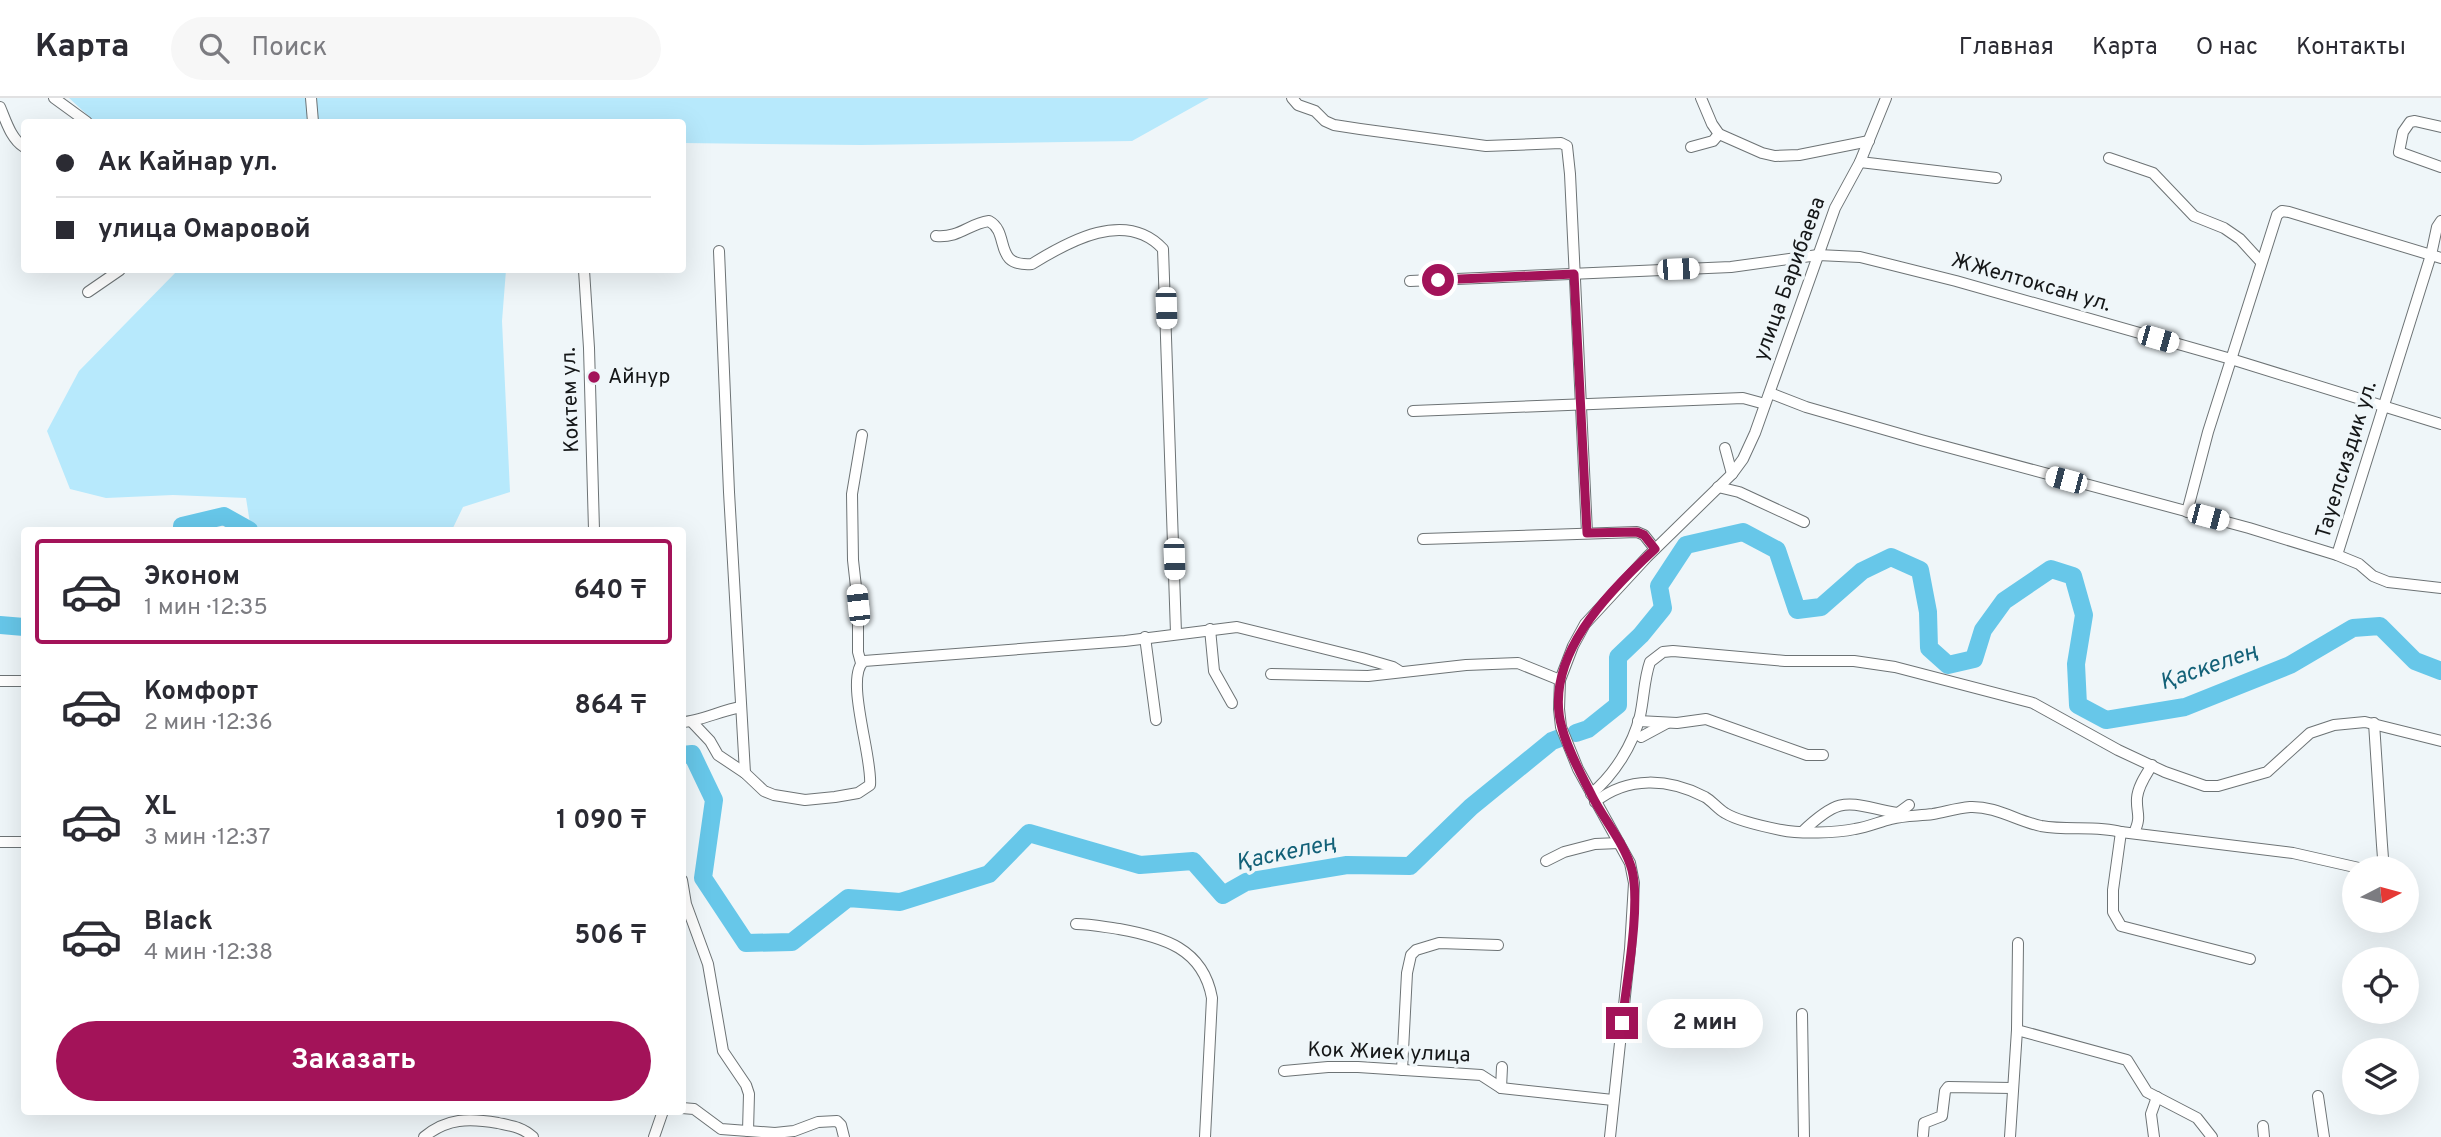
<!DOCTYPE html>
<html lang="ru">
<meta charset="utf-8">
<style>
body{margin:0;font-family:Overpass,sans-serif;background:#f7f7f7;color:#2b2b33;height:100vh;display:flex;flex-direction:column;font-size:26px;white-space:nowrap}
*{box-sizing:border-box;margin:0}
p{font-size:23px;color:#7c7c81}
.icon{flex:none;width:38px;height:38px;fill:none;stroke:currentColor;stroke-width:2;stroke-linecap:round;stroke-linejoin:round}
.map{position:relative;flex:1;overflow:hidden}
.side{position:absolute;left:21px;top:429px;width:665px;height:588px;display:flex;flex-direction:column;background:#fff;border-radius:7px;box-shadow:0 7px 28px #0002}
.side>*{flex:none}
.top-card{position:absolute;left:21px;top:21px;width:665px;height:154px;border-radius:7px;box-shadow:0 7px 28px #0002;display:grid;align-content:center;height:154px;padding:0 35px;background:#fff}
.needle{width:46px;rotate:84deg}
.controls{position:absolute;left:2342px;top:758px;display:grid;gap:14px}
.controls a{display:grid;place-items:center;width:77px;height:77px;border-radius:50%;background:#fff;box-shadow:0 7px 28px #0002;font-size:35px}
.end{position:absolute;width:32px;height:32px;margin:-16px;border:9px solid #a31359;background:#fff;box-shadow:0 0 0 4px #fff}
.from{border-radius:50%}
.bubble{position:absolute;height:49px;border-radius:24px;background:#fff;box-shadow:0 7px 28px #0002;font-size:23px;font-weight:700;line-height:49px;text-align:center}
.car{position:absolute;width:21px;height:42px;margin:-21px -10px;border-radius:9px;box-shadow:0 0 5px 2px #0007;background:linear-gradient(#fff 24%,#345 0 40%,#fff 0 76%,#345 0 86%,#fff 0)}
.top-card b{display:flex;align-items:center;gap:24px;height:66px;font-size:26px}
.top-card b+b{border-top:2px solid #e1e1e2}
.top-card i{width:18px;height:18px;background:#2b2b33}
ul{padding:12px 0 0;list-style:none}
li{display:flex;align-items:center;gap:21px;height:105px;margin:0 14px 10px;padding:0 21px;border:4px solid transparent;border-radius:7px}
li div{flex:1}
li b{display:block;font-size:26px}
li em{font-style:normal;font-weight:700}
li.on{border-color:#a31359}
li>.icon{width:63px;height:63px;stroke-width:1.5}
.button{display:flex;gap:14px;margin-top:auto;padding:14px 35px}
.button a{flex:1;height:80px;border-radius:42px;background:#a31359;color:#fff;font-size:28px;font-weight:700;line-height:80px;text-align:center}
header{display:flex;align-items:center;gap:42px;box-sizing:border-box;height:98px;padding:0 35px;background:#fff;border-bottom:2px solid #e1e1e2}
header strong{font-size:33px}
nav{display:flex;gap:38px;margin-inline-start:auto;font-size:24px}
.search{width:490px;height:63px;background:#f7f7f7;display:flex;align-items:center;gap:18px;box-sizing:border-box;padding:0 24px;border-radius:38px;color:#7c7c81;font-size:26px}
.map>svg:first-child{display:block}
</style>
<header>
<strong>Карта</strong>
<div class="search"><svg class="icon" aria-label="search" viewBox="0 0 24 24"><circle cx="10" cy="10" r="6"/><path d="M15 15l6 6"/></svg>Поиск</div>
<nav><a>Главная</a><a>Карта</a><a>О нас</a><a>Контакты</a></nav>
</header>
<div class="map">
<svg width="2441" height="1039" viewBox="0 0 2441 1039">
<rect width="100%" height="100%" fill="#eff6f9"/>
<g fill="#b7e9fc">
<polygon points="69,0 1209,0 1132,43 861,47 683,45 682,24 95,24"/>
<polygon points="178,172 506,172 502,223 510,394 463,409 452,432 251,432 246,400 173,397 106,400 70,391 47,333 79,273"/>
</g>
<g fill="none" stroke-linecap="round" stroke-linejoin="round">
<g stroke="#67c7e9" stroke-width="18">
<polyline points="183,432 182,428 224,418 249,432"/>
<polyline points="0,527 24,529"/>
<polyline points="1576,635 1588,631 1618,607 1618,559 1641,537 1663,510 1659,488 1686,447 1743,434 1777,452 1797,512 1821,509 1862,473 1891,459 1920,472 1928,514 1929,550 1948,567 1974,561 1983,532 2004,503 2051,471 2073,478 2084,517 2076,566 2078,607 2106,622 2185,609 2290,567 2353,530 2380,528 2415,563 2441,573"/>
<polyline points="682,657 692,656 714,702 703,780 746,845 792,844 848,800 900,804 989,776 1029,735 1140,767 1193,763 1223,797 1246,784 1347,767 1410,768 1471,709 1552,643 1560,640"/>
</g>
<defs>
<g id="minor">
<polyline points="54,0 87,24"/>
<polyline points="311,0 313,24"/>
<polyline points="1292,0 1298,7 1315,13 1325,23 1334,27 1360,31 1486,48 1561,45 1567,48 1570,76 1587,435"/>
<polyline points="1701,0 1712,26 1719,36 1762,55 1775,58 1799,57 1869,43"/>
<path d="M0 9C6 23 11 41 24 49"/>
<polyline points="2441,29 2415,23 2410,24 2403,34 2399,54 2441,69"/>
<polyline points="1691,49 1713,43 1719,36"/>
<polyline points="2109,60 2153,75 2194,118 2224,130 2240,141 2261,164"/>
<polyline points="1860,64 1996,80"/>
<path d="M936 138C960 140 968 126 989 123 1011 135 992 169 1032 166 1069 143 1126 111 1163 151L1176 535"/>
<polyline points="719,153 729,394 745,675"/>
<polyline points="584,172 589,250 594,432"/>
<polyline points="1410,183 1731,169 1818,157 1860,159 1956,183 2231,261 2441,326"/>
<polyline points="88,194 120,172"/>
<polyline points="1770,295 1806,309 1921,342 2249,430 2337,457 2359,466 2373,478 2388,484 2441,490"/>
<polyline points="1413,313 1743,300 1765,306"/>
<polyline points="1725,350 1732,376"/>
<polyline points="1718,389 1739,394 1804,424"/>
<polyline points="2187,414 2208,334 2277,117 2282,113 2289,114 2441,160"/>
<polyline points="1423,441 1637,434 1644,437 1655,451"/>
<polyline points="2337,457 2431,157 2437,129 2441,123"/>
<polyline points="1210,531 1214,573 1232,605"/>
<polyline points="1145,539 1156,622"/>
<polyline points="861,565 858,554 858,507 853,462 852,396 862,337"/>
<polyline points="1271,576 1368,578 1466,567 1518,565 1560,582"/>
<polyline points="0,583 24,583"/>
<polyline points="1638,623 1677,625 1706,621 1807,657 1823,657"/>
<path d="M682 624C698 624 722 612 741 609"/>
<path d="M692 624 710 643 718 657 745 675 764 693 774 697 805 702 835 699 858 695 870 687C873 660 844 579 864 563L1125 543 1237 529 1362 560 1393 569 1401 574"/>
<polyline points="2374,625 2382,747 2383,760 2377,770"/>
<polyline points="1641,639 1667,625"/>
<path d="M1591 696C1614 677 1633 647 1640 618 1644 600 1644 581 1650 564L1663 554 1673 553 1785 563H1854L1895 569 2033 605 2118 652 2165 674 2205 688H2218L2267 674 2310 635 2334 627 2365 624 2441 643"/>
<path d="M1595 704C1628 678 1668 680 1705 699 1712 703 1718 711 1725 715 1738 723 1766 729 1781 732 1800 736 1836 735 1855 731 1868 729 1879 724 1891 721 1905 717 1919 718 1933 716 1945 714 1957 710 1970 709 1996 708 2017 723 2041 728 2068 733 2095 727 2121 734L2293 755 2359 770"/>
<polyline points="1894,718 1909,707"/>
<path d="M1802 734C1843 695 1847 706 1897 715"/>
<polyline points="2121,734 2113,792 2113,814 2121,828 2250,861"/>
<path d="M2134 735C2142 717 2136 716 2137 700 2138 688 2146 677 2152 667"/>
<polyline points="0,744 24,744"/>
<polyline points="1546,763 1564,754 1595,746 1619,745"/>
<polyline points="682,782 686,806 708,866 723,953 746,987 749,996 748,1033"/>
<path d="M1076 826C1090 826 1104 829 1119 831 1163 839 1203 850 1212 900L1205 1039"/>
<polyline points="1802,916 1804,1039"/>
<polyline points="2017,932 2127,962 2147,994 2197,1020 2212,1039"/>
<polyline points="1402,972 1407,875 1411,857 1416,852 1439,845 1498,847"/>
<polyline points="1284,973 1328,969 1358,969 1481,977 1501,990 1613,1002"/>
<polyline points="1501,990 1502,969"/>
<polyline points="2318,998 2324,1039"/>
<polyline points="682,1010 694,1011 721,1031 775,1035 794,1033 818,1024 837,1023 841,1027 844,1039"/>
<polyline points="2263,1028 2264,1039"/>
<polyline points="1923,1037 1924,1025 1942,1018 1945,993 1948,989 2012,990"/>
<path d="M424 1039C447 1020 469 1020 498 1025 512 1028 522 1029 533 1039"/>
<polyline points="654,1039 663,1013"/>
<polyline points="1610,1039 1630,851 1634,785 1630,765 1578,671 1561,629 1559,611 1560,582 1573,548 1585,526 1647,459 1732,376 1743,361 1755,335 1835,110 1860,64 1886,0"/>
<polyline points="2010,1039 2017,932 2018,845"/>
<polyline points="2154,1039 2151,1016 2157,999"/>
</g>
</defs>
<use href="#minor" stroke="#6d7375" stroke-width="12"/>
<use href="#minor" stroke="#fff" stroke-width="10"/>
</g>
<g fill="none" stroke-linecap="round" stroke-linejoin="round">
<path stroke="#a31359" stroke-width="9" d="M1438 182 1574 176 1587 435 1637 434 1644 437 1655 451C1608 494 1542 560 1562 630 1568 653 1581 676 1592 698 1604 722 1625 746 1632 772 1641 808 1626 887 1622 925"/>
</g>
<circle fill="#a31359" stroke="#eff6f9" stroke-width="2.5" cx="594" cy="279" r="7"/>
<g text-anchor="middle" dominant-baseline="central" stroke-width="7" stroke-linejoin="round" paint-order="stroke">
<g font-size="21" fill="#151718" stroke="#eff6f9">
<text transform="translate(1790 181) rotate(-70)">улица Барибаева</text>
<text transform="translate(2031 185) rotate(16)">ЖЖелтоксан ул.</text>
<text transform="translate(571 302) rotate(-92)">Коктем ул.</text>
<text transform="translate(2347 362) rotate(-73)">Тауелсиздик ул.</text>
<text transform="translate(1389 955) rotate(2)">Кок Жиек улица</text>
</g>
<g font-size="21" fill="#151718" stroke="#eff6f9" text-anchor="start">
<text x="608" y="279">Айнур</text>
</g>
<g font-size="23" font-style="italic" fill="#136178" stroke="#eff6f9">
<text transform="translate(2209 570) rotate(-19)">Қаскелең</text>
<text transform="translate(1286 756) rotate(-12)">Қаскелең</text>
</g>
</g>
</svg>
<div class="controls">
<a><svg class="needle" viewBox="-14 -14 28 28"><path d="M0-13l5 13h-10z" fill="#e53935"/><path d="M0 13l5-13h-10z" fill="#7c7c81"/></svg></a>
<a><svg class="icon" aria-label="locate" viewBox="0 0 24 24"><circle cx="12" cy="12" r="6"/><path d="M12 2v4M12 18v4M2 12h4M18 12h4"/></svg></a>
<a><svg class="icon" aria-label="layers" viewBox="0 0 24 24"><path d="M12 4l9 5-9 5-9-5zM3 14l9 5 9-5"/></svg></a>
</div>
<i class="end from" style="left:1438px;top:182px"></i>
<i class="end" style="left:1622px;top:925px"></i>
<div class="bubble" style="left:1647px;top:901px;width:116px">2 мин</div>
<i class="car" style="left:1678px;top:171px;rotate:88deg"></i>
<i class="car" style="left:1166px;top:210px;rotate:178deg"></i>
<i class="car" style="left:2158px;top:241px;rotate:106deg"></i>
<i class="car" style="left:2066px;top:382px;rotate:285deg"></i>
<i class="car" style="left:2208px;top:419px;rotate:105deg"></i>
<i class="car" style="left:1174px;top:461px;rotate:178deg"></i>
<i class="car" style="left:858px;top:507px;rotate:354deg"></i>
<div class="top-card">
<b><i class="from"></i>Ак Кайнар ул.</b>
<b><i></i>улица Омаровой</b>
</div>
<section class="side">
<ul>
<li class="on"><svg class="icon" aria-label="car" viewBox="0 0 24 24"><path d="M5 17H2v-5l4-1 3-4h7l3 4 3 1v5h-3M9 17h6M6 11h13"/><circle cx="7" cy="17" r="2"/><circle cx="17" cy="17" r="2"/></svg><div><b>Эконом</b><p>1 мин · 12:35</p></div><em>640 ₸</em></li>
<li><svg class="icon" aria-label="car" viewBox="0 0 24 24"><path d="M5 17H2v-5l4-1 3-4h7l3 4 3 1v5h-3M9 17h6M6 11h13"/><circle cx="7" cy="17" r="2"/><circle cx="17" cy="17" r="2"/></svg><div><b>Комфорт</b><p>2 мин · 12:36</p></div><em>864 ₸</em></li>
<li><svg class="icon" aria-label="car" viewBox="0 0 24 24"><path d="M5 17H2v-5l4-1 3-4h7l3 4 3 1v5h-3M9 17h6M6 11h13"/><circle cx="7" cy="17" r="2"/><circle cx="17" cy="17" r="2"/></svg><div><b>XL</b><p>3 мин · 12:37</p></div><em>1 090 ₸</em></li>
<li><svg class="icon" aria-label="car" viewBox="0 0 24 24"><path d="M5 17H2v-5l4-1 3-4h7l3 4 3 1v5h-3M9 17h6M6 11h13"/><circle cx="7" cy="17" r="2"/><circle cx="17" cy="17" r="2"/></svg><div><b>Black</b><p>4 мин · 12:38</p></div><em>506 ₸</em></li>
</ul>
<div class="button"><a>Заказать</a></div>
</section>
</div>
